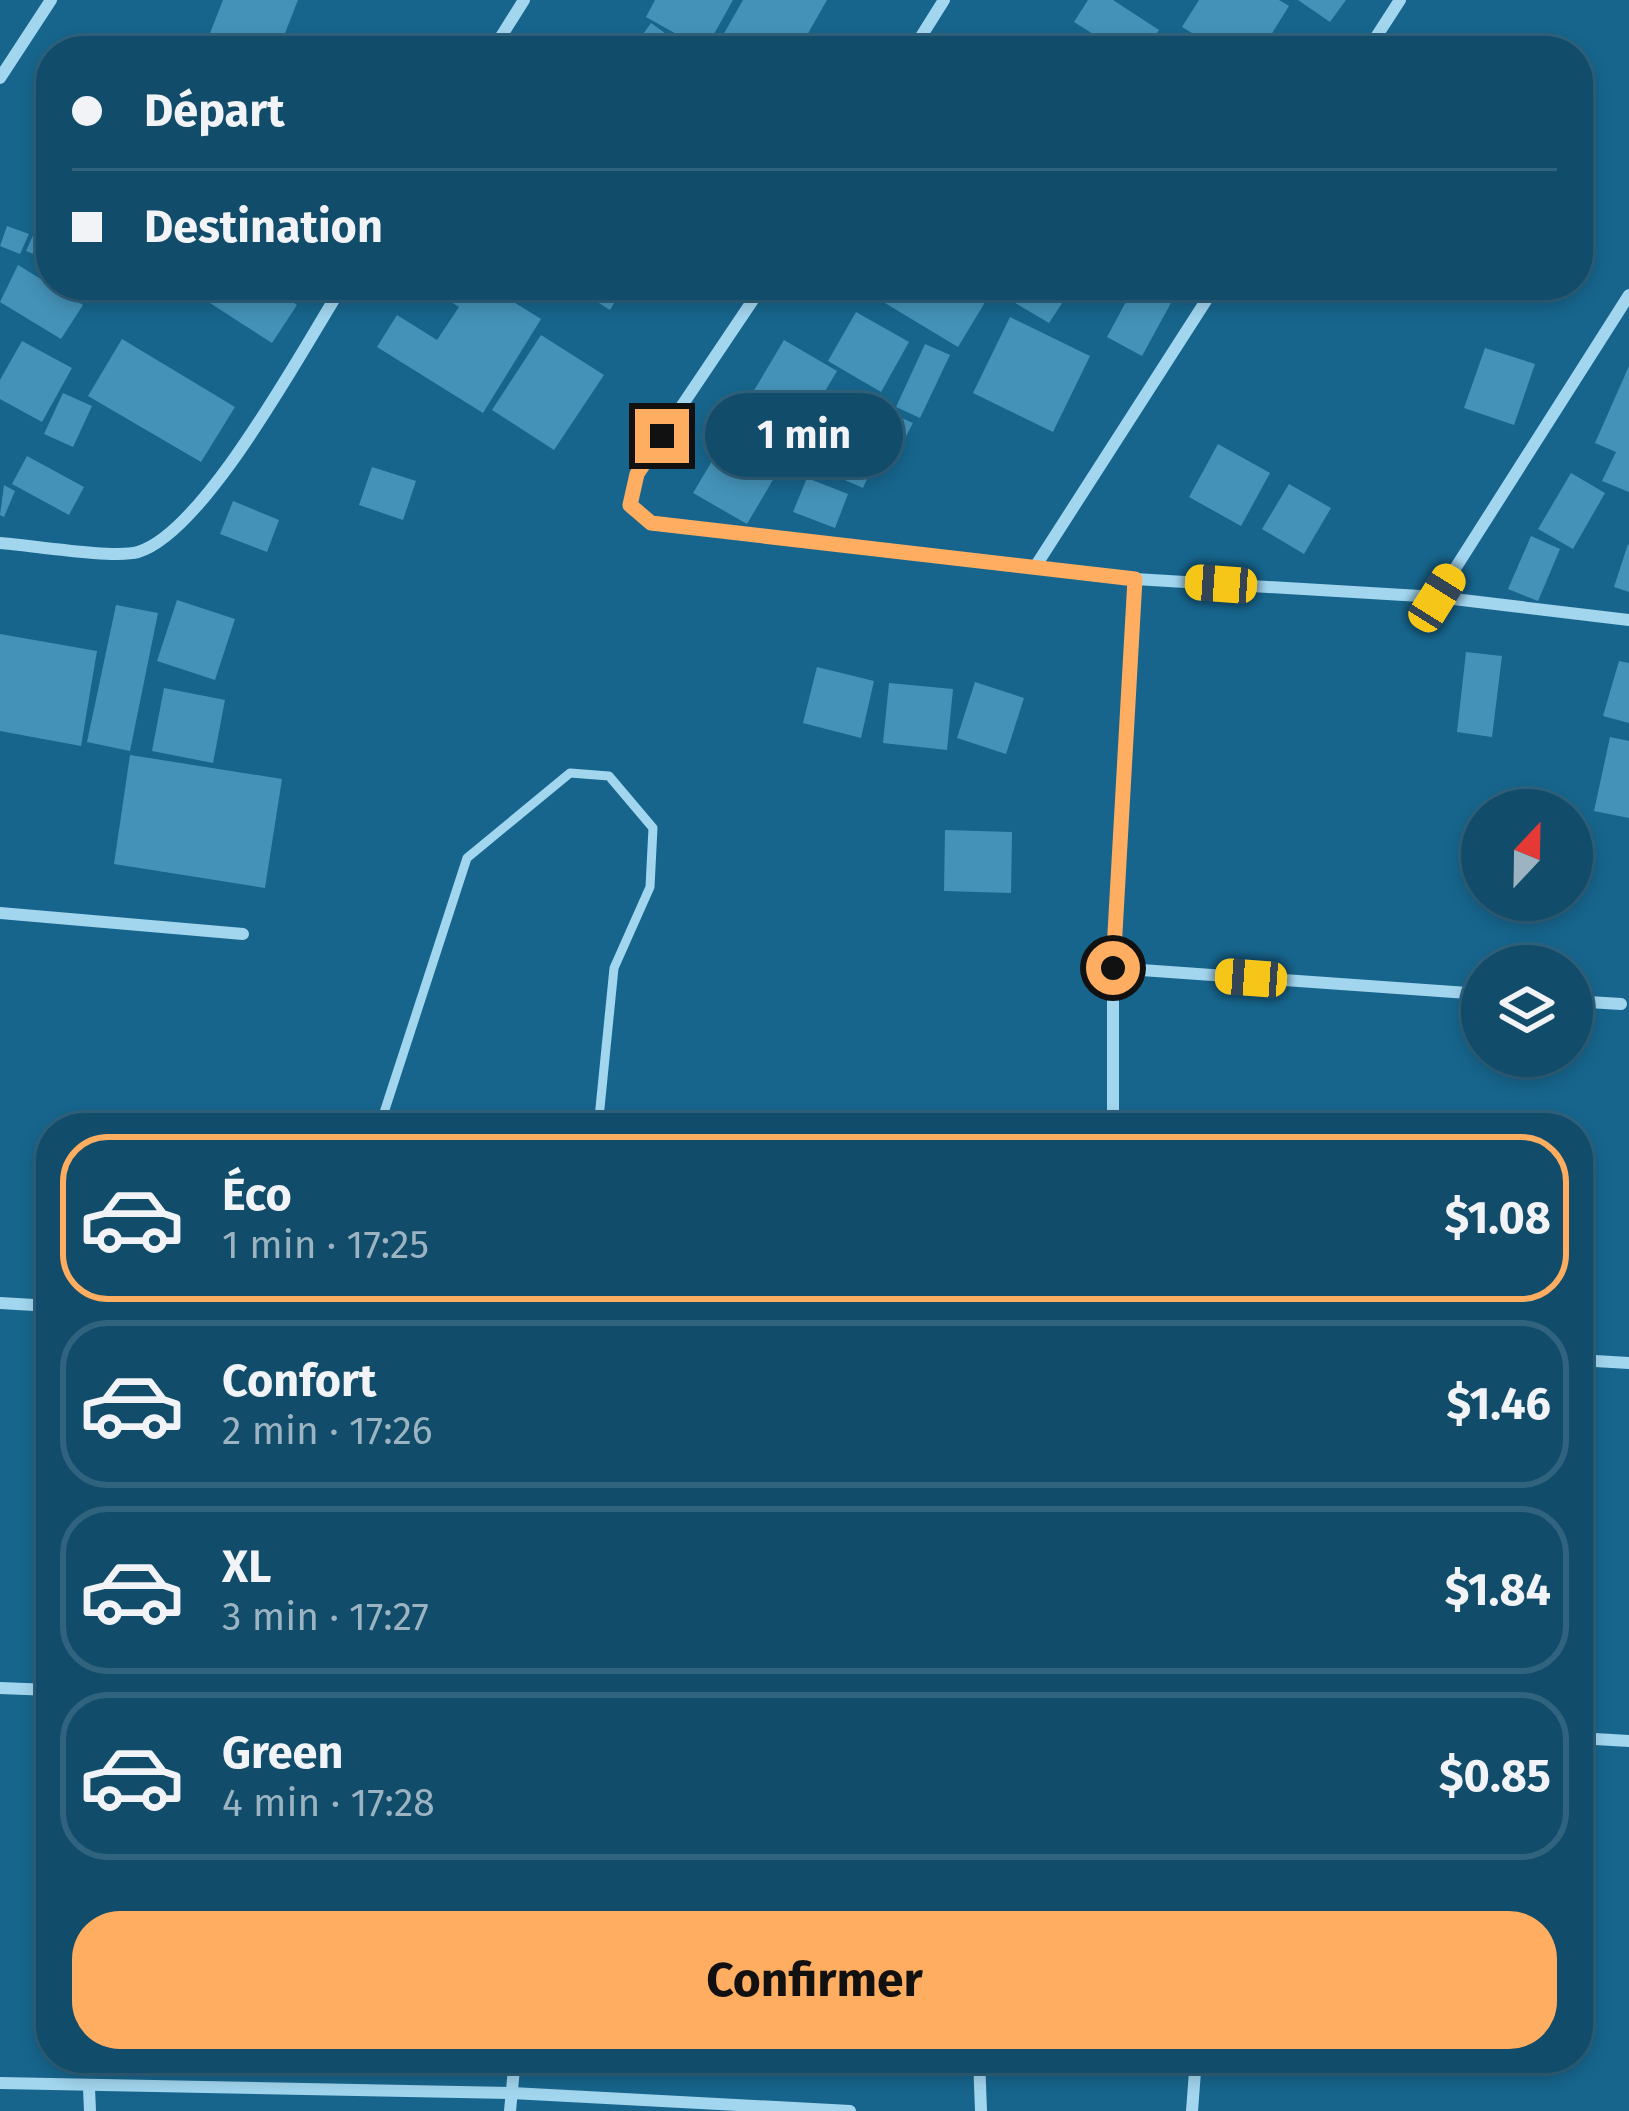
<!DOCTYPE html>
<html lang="fr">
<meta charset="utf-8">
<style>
body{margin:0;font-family:"Fira Sans",sans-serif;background:#1a5370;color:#f1f3f6;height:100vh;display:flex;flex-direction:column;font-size:45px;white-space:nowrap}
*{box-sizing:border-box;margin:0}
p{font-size:39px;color:#9cb4c1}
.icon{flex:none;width:66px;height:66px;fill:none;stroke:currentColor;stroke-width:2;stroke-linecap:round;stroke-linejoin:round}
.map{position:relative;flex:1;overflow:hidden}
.side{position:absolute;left:36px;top:1113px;width:1557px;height:960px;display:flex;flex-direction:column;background:#114c6a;border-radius:48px;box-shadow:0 6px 18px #0003,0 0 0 3px #30637e}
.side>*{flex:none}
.banner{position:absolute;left:36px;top:36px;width:1557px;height:264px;border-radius:48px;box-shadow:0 6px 18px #0003,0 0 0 3px #30637e;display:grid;align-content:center;height:264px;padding:0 36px;background:#114c6a}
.needle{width:78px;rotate:22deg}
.controls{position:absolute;left:1461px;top:789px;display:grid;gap:24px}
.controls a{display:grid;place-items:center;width:132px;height:132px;border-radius:50%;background:#114c6a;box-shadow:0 6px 18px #0003,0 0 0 3px #30637e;font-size:60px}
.end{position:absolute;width:54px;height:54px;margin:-27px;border:15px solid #ffad60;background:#111;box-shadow:0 0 0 6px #111}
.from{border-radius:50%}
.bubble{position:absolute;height:84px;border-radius:42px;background:#114c6a;box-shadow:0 6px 18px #0003,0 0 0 3px #30637e;font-size:39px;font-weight:700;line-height:84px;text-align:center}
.car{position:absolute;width:36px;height:72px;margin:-36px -18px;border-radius:15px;box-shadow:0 0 9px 3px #0007;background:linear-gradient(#f5c518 24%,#345 0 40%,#f5c518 0 76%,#345 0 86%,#f5c518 0)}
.banner b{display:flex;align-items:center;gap:42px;height:114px;font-size:45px}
.banner b+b{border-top:3px solid #30637e}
.banner i{width:30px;height:30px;background:#f1f3f6}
ul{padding:21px 0 0;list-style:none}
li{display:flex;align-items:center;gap:36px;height:168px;margin:0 24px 18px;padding:0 12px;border:6px solid #30637e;border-radius:48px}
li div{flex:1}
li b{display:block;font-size:45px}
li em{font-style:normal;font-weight:700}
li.active{border-color:#ffad60}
li>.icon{width:108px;height:108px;stroke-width:1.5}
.primary-button{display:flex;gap:24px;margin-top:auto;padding:24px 36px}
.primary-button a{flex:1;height:138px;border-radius:48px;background:#ffad60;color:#111;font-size:48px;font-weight:700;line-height:138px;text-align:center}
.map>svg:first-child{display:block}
</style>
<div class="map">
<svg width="1629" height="2111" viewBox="0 0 1629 2111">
<rect width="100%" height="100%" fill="#17658d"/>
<g fill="#4492b8">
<polygon points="223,0 298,0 278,51 203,51"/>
<polygon points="655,0 733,0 705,50 646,17"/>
<polygon points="743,0 827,0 798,51 714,51"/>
<polygon points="1088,0 1113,0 1159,30 1145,51 1120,51 1074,22"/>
<polygon points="1199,0 1279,0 1289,6 1261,51 1222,51 1182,27"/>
<polygon points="1298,0 1346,0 1330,22"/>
<polygon points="651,23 690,51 631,51"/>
<polygon points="1066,38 1086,51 1058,51"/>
<polygon points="1164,39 1183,51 1157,51"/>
<polygon points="40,220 51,224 41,257 26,251"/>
<polygon points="7,226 29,234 20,254 0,246"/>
<polygon points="18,265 83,305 61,339 0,302"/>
<polygon points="182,285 267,285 297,305 272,343"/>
<polygon points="424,285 486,285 541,319 483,413 377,347 397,315 437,340 459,307"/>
<polygon points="570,285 645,285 639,296 624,287 610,310"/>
<polygon points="855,285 986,285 993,289 958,347"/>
<polygon points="1002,285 1074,285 1049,323 998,293"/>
<polygon points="1135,285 1178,290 1142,356 1107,337"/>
<polygon points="856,312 909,342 881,392 828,361"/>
<polygon points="1010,317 1090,356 1053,432 973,393"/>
<polygon points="541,335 604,375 554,450 492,410"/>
<polygon points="122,339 235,407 201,462 88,396"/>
<polygon points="784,340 837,371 747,524 693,493"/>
<polygon points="22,341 72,368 42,422 0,399 0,380"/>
<polygon points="925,344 950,355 920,418 896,407"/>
<polygon points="1485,348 1535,364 1514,425 1464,408"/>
<polygon points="1629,366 1629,492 1602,481 1616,452 1595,443"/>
<polygon points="63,393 92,406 73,447 44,434"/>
<polygon points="886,411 913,423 905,438 879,427"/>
<polygon points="850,427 884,441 863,488 831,474"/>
<polygon points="1218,444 1270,473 1241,526 1189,497"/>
<polygon points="27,456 84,487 69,515 12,484"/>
<polygon points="372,467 416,481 403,520 359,505"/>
<polygon points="1571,473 1605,493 1573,549 1538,529"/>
<polygon points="807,478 848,494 835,528 793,512"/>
<polygon points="1289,484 1331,508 1304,554 1262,529"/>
<polygon points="4,485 15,491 4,517 0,515"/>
<polygon points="233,501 279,520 267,552 220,534"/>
<polygon points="1531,536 1560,549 1538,601 1508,589"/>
<polygon points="1628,544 1629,545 1629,592 1614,587"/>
<polygon points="177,600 235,619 215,680 157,661"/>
<polygon points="116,605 158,613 130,751 87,742"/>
<polygon points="0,634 97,651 81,746 0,731"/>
<polygon points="1466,652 1502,656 1492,737 1457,732"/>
<polygon points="1619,661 1629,663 1629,723 1603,716"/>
<polygon points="817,667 874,681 861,738 803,723"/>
<polygon points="975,682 1024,698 1006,754 957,738"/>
<polygon points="889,683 953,689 947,750 883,743"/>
<polygon points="164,688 225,700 213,763 152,751"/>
<polygon points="1610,737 1629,741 1629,818 1594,811"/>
<polygon points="130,755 282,779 265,888 114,864"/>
<polygon points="945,830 1012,832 1011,893 944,891"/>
</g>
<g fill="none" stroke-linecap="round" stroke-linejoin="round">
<polyline stroke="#a2d6ef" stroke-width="9" points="379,1128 467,858 570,773 609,776 653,828 650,887 614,968 598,1128"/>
<g stroke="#a2d6ef" stroke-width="12">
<polyline points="492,51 524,0"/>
<polyline points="912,51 944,0"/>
<polyline points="1367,51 1400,0"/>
<polyline points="0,78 51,0"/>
<polyline points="763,285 636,474 630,504 651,523 1135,579 1437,597 1629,620"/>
<path d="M0 543C29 545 114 559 138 552 205 532 303 348 343 285"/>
<polyline points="1035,567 1216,285"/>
<polyline points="1437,597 1629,295"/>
<polyline points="0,913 243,934"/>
<polyline points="1113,968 1482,994"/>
<polyline points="1572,1001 1621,1004"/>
<polyline points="1113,1128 1113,968 1135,579"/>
<polyline points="0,1303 51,1306"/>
<polyline points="1578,1360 1629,1363"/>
<polyline points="0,1688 51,1690"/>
<polyline points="1578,1738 1629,1741"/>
<polyline points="979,2058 981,2111"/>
<polyline points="0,2083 512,2093 850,2111"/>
<polyline points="89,2088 90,2111"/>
<polyline points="510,2111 515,2058"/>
<polyline points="1192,2111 1196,2058"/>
</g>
</g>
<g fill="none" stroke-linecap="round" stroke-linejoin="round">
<polyline stroke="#ffad60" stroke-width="15" points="662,436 637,474 630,505 651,523 1135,579 1113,968"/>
</g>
</svg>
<div class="controls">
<a><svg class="needle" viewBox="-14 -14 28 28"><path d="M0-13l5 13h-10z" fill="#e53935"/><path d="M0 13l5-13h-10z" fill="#9cb4c1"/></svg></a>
<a><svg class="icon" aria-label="layers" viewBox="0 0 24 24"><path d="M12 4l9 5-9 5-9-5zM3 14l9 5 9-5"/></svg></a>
</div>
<i class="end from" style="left:1113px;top:968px"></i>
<i class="end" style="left:662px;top:436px"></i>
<div class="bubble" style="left:705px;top:393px;width:198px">1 min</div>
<i class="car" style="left:1221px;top:584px;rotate:274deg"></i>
<i class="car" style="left:1437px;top:598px;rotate:32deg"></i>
<i class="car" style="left:1251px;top:978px;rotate:274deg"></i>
<div class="banner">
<b><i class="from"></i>Départ</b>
<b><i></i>Destination</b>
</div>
<section class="side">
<ul>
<li class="active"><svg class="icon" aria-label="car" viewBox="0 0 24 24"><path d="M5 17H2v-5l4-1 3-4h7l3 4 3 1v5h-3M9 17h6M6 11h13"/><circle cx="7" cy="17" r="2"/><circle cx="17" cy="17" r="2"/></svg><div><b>Éco</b><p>1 min · 17:25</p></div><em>$1.08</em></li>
<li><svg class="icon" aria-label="car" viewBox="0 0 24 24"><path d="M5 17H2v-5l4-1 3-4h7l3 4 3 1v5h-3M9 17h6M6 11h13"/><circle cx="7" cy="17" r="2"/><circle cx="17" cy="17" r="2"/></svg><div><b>Confort</b><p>2 min · 17:26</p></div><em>$1.46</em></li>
<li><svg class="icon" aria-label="car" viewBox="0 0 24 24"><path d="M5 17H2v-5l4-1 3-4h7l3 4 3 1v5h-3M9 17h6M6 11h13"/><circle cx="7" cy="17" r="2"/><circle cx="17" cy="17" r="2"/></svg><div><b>XL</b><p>3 min · 17:27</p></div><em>$1.84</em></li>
<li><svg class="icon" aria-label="car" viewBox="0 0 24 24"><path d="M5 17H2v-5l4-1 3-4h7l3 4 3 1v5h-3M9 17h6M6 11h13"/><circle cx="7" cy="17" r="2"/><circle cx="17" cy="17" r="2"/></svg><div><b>Green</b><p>4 min · 17:28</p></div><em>$0.85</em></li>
</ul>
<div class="primary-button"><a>Confirmer</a></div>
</section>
</div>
